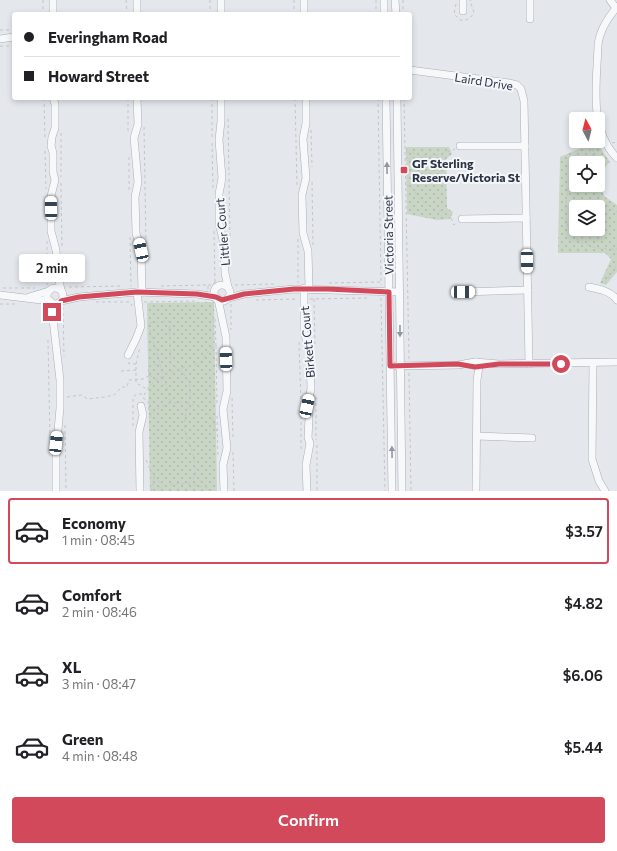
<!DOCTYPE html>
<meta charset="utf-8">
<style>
body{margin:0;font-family:Commissioner,sans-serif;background:#f6f6f6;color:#202124;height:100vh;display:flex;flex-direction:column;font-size:15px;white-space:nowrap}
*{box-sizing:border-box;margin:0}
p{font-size:13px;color:#757577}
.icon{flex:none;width:22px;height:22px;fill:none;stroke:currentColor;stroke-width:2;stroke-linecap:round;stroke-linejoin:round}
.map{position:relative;height:491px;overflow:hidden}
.panel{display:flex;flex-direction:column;background:#fff;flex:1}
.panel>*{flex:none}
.guide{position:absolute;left:12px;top:12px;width:400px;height:88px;border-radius:4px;box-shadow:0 2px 6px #0003;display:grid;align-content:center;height:88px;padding:0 12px;background:#fff}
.needle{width:26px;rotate:353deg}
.buttons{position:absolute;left:569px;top:112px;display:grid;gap:8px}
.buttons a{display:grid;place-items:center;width:36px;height:36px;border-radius:4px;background:#fff;box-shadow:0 2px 6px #0003;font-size:20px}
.end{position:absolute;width:18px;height:18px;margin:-9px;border:5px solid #d1495b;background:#fff;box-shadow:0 0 0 2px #fff}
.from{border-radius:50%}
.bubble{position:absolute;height:28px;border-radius:4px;background:#fff;box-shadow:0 2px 6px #0003;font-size:13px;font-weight:600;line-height:28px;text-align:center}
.car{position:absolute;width:12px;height:24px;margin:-12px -6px;border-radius:5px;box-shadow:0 0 3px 1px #0007;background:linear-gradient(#fff 24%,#345 0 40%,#fff 0 76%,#345 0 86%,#fff 0)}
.guide b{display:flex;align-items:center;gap:14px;height:38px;font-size:15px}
.guide b+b{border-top:1px solid #e0e0e0}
.guide i{width:10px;height:10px;background:#202124}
ul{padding:7px 0 0;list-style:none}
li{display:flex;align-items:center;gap:12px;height:66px;margin:0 8px 6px;padding:0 4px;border:2px solid transparent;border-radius:4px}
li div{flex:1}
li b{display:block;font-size:15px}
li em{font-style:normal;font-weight:600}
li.current{border-color:#d1495b}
li>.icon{width:36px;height:36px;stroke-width:1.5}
.action{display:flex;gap:8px;margin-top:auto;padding:8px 12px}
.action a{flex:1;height:46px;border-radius:4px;background:#d1495b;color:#fff;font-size:16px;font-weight:600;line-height:46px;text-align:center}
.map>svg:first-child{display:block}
</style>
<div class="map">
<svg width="617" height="491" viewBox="0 0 617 491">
<defs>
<pattern id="grass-dots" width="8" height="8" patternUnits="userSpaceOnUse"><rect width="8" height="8" fill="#c9d6c5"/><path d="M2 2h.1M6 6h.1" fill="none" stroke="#adb8ab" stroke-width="1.8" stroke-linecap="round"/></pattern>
</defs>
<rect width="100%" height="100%" fill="#e4e7ec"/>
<g fill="url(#grass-dots)" fill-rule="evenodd">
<path d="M597 141 603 152 610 162 598 173V163H576V185H598V175L604 196 617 205V272L606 285 600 283 611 259 605 253H558L560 157ZM576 207H598V229H576Z"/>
<polygon points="406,147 449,147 452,154 446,159 447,208 453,212 450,219 437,220 407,214"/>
<polygon points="214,302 217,491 150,491 147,303"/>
</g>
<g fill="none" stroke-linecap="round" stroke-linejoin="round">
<defs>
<g id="minor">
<polyline points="53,0 53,14"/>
<polyline points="137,0 137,14"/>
<polyline points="304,0 304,14"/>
<polyline points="384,0 384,14"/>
<polyline points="395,0 396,14"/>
<polyline points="463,0 463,11"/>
<polyline points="530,0 530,19"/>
<polyline points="610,0 616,8"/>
<path d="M617 7C607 19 600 30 598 45 597 82 588 129 617 158"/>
<polyline points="221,14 221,0"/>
<polyline points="0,39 14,37"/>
<polyline points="410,70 509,83 517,85 521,89 524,101 529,364"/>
<polyline points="53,98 55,104 55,128 52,137 51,146 53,153 53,172 55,180 51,196 51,231 56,250 58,275 61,290"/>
<polyline points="137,98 138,124 134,138 138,182 135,197 136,233 141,250 142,292"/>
<polyline points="221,98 221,121 219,140 222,178 219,194 219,223 224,244 225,273 228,287"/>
<polyline points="306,98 306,123 303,139 306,178 302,195 303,233 308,251 309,288"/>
<polyline points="386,98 392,491"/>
<polyline points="397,98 402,491"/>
<polyline points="460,146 525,146"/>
<polyline points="462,219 526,218"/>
<circle cx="222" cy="293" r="8"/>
<path d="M589 287C599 289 611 291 617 300"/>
<polyline points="304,288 304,332 310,353 311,389 307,406 309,418 308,438 310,443 306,465 307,491"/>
<circle cx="55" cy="296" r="8"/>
<polyline points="463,292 528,290"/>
<polyline points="0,295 50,301"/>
<polyline points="29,297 49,291"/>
<polyline points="228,298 244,294 294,289 400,292"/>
<polyline points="218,299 226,337 227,391 223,409 227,448 223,465 224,491"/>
<polyline points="61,301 79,297 137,292 197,294 216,297"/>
<polyline points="51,302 60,380 60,408 56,452 56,491"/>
<polyline points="128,355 136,339 141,326 137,292"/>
<polyline points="593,363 592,459 599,481 605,491"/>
<polyline points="396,366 458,365 475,362 499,364 617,362"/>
<polyline points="477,436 532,438"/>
<polyline points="140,491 139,432 143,415 141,406"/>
<polyline points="476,491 477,380 479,367 477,362"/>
</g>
</defs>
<use href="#minor" stroke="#a9aeb7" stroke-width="8"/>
<g stroke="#c2c5cb" stroke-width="1" stroke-dasharray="3 3" stroke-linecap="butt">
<polyline points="43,0 43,14"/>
<polyline points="126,0 127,14"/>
<polyline points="210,0 210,14"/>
<polyline points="294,0 294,14"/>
<polyline points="376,0 376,14"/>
<polyline points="403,0 403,14"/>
<path d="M456 4 454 14 460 20C466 21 470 19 474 13L470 0"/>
<polyline points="0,30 14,30"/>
<polyline points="0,46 14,46"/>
<polyline points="44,98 45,139"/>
<polyline points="128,98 128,132"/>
<polyline points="212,98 212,138"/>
<polyline points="295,98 297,187"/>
<polyline points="378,98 381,282"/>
<polyline points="404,98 409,359"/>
<polyline points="228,119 229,175"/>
<polyline points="144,127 146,243"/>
<polyline points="311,130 312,167"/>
<polyline points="61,133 61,177"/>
<polyline points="212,143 213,188"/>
<polyline points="612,143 617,142"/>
<polyline points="45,151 46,189"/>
<path d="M406 152C414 152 418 156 426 156 435 157 446 152 455 149"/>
<polyline points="129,157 129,190"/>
<polyline points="577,163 580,159 598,143"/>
<polyline points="592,163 593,147"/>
<path d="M576 165C571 174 568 185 567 195 560 234 578 250 617 249"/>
<polyline points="229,179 230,237"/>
<polyline points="312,182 313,245"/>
<polyline points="570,182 572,183 576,181"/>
<polyline points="61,183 62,247"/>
<path d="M406 185C415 187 415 194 421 200 427 206 444 214 452 215L451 218 454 225 457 223"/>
<path d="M593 185C598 197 605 206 617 212"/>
<polyline points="214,231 215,282"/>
<polyline points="130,237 131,286"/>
<polyline points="298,239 298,283"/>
<polyline points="47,241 47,285"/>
<polyline points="613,249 617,254"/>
<polyline points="329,283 381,282 381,285"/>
<polyline points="605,284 617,264"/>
<polyline points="208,285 213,285 215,282 221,282"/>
<polyline points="235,285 274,284"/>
<polyline points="161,286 208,285 208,290"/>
<polyline points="69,287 122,286"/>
<polyline points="3,288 35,288"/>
<polyline points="381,298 385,491"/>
<polyline points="310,299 367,298"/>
<polyline points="314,299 315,346"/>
<polyline points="256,300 297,299"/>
<polyline points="96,302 130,302 132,306"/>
<polyline points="144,302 197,301"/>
<polyline points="0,304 15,304"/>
<polyline points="231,304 231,330"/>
<polyline points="63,307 64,356"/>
<polyline points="48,340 50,440"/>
<polyline points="299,342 301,404"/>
<polyline points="216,346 217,406"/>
<polyline points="129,362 129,364 136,364 136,370"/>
<polyline points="136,364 140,347"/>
<polyline points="121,371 136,370 136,383 147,389"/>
<polyline points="409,373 411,491"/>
<polyline points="157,380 150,376 148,368 149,366 160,364"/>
<polyline points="67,397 81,395 88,399 104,397 114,395 122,387 127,387 129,380 143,379 150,375"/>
<polyline points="316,397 316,440"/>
<polyline points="232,398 233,440"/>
<path d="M171 402 148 323 169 321 171 364C207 387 181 401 185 431 186 437 190 445 192 451 195 459 195 468 196 476L188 483"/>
<path d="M149 410 148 401 143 398C149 380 169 372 185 367 190 366 197 365 200 362 206 357 208 348 216 346L215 317"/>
<polyline points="301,410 301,452"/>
<polyline points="217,416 218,458"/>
<path d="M149 418C161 399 190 397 207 413 212 418 215 425 217 432"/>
<polyline points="65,425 66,491"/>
<polyline points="133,426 133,397 137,394 144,394"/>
<polyline points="317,445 317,491"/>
<polyline points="233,452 234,491"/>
<path d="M146 460C150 470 154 478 163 486"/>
<polyline points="196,476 210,491"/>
<polyline points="151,491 153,486 154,476"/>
<path d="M153 491C172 481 187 482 207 488"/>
</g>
<use href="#minor" stroke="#f7f8fa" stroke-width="7"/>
</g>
<defs><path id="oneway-solid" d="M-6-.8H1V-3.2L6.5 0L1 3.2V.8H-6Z"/></defs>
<g fill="#9196a0">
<use href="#oneway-solid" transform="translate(387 168) rotate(-91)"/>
<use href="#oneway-solid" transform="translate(400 331) rotate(90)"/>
<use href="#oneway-solid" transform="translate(392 452) rotate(-91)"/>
</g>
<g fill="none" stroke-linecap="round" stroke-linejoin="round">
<polyline stroke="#d1495b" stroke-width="5" points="52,312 54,319 56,311 61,301 79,297 137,292 197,294 216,297 222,300 244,294 294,289 328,289 389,292 390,366 458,364 475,367 499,364 561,364"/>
</g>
<rect fill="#d1495b" stroke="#f4f6f9" stroke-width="1.5" x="400" y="166" width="8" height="8" rx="2"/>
<g text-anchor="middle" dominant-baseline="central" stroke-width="4" stroke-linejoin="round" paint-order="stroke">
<g font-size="12" fill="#2b3445" stroke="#f4f6f9">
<text transform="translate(484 81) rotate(9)">Laird Drive</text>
<text transform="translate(222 232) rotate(-95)">Littler Court</text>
<text transform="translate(388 235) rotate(-91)">Victoria Street</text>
<text transform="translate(307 342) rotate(-95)">Birkett Court</text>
</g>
<g font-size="12" font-weight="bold" fill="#2b3445" stroke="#f4f6f9" text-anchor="start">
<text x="412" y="163">GF Sterling<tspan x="412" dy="14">Reserve/Victoria St</tspan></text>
</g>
</g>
</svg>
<div class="buttons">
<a><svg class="needle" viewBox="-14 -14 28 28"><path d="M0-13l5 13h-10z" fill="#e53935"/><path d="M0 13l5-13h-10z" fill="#757577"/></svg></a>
<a><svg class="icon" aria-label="locate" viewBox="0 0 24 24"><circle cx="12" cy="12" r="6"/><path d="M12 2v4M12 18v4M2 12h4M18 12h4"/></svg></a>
<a><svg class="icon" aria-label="layers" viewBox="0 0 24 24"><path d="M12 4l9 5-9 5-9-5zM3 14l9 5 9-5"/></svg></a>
</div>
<i class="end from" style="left:561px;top:364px"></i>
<i class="end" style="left:52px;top:312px"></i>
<div class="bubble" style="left:19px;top:254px;width:66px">2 min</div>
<i class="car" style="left:51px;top:208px;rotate:359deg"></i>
<i class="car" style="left:141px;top:250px;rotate:348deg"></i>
<i class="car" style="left:527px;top:261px;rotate:179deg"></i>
<i class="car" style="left:463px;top:292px;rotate:89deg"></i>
<i class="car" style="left:226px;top:359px;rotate:358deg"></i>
<i class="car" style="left:307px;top:406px;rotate:12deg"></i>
<i class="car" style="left:56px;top:443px;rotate:6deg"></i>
<div class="guide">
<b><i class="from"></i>Everingham Road</b>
<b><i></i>Howard Street</b>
</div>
</div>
<section class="panel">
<ul>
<li class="current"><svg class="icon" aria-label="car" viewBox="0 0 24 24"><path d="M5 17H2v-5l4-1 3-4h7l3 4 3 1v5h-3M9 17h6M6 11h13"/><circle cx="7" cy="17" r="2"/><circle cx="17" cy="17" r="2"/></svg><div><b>Economy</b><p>1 min · 08:45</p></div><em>$3.57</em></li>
<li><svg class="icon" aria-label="car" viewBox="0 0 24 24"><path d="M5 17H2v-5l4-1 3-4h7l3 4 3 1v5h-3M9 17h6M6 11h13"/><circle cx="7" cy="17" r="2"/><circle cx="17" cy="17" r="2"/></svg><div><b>Comfort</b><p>2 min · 08:46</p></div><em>$4.82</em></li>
<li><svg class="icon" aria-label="car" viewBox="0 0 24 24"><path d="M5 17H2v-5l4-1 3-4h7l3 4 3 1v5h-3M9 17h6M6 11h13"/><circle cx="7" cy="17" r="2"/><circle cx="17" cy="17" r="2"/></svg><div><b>XL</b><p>3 min · 08:47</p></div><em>$6.06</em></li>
<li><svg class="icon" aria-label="car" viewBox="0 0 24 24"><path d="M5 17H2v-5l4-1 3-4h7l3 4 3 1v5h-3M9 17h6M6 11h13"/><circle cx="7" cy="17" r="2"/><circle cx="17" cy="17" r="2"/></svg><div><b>Green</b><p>4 min · 08:48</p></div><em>$5.44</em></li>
</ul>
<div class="action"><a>Confirm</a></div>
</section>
